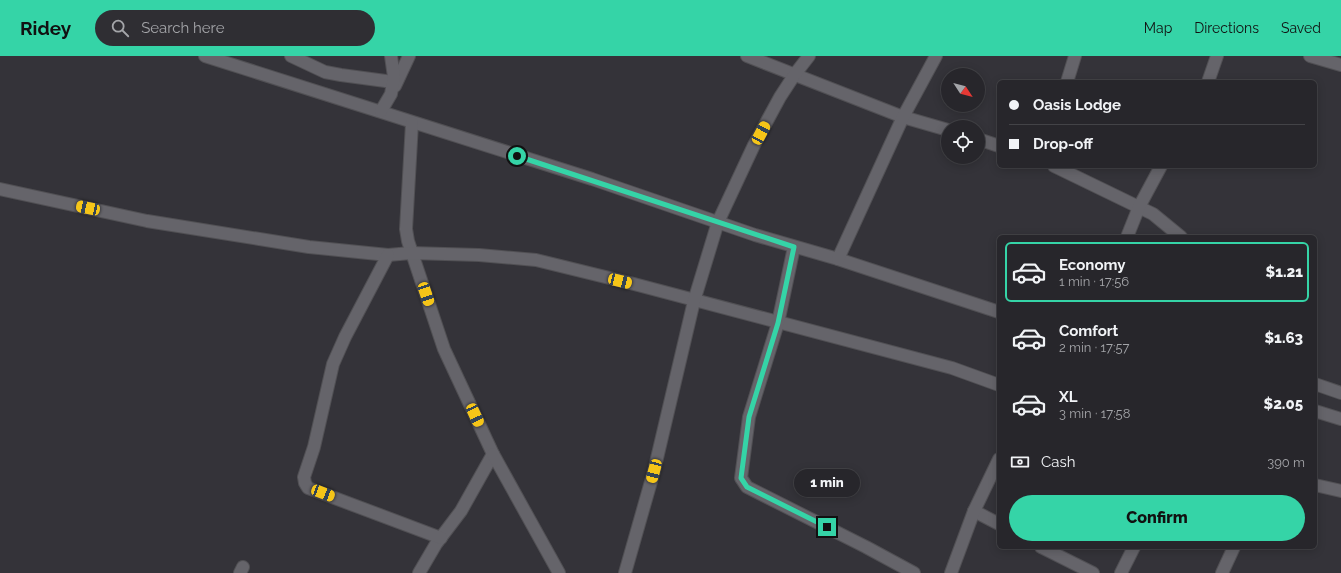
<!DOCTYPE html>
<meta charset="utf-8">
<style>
body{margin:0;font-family:Raleway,sans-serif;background:#2f2e33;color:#f1f3f6;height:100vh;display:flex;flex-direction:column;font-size:15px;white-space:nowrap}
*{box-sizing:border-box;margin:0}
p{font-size:13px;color:#a4a5a9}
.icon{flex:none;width:22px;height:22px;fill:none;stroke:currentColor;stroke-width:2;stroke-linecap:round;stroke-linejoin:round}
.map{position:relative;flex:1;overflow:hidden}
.drawer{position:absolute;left:997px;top:179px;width:320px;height:314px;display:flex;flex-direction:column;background:#27262b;border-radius:6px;box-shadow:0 2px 10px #0003,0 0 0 1px #434347}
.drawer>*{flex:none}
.hud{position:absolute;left:997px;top:24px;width:320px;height:88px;border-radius:6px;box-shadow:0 2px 10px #0003,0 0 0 1px #434347;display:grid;align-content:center;height:88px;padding:0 12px;background:#27262b}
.needle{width:26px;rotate:126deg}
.controls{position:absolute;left:941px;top:12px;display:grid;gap:8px}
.controls a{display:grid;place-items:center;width:44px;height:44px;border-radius:50%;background:#27262b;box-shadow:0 2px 10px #0003,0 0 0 1px #434347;font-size:20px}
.end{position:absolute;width:18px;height:18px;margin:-9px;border:5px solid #35d4a7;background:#111;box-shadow:0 0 0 2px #111}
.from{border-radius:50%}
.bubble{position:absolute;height:28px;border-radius:14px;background:#27262b;box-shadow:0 2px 10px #0003,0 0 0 1px #434347;font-size:13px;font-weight:800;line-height:28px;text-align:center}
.car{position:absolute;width:12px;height:24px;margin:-12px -6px;border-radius:5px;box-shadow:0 0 3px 1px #0007;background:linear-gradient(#f5c518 24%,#345 0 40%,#f5c518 0 76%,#345 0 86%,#f5c518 0)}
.hud b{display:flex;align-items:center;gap:14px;height:38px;font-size:15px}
.hud b+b{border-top:1px solid #434347}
.hud i{width:10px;height:10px;background:#f1f3f6}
ul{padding:7px 0 0;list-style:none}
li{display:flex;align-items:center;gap:12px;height:60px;margin:0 8px 6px;padding:0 4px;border:2px solid transparent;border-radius:6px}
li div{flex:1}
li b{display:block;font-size:15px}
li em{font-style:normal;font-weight:800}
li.selected{border-color:#35d4a7}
li>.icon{width:36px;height:36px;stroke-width:1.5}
.pay{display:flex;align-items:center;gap:10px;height:44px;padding:0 12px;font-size:15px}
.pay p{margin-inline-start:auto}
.primary-button{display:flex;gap:8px;margin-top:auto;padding:8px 12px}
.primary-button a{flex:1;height:46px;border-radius:24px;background:#35d4a7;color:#111;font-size:16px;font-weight:800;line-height:46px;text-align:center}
header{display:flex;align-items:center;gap:24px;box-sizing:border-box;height:56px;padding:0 20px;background:#35d4a7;color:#111}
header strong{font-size:19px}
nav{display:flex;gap:22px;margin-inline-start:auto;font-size:14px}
.search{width:280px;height:36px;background:#2f2e33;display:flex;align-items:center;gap:10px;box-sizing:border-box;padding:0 14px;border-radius:22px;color:#a4a5a9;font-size:15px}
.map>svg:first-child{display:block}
</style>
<header>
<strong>Ridey</strong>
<div class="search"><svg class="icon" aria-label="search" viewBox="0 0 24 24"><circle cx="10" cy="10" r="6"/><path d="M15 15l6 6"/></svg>Search here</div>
<nav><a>Map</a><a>Directions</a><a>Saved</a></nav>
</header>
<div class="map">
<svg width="1341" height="517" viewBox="0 0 1341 517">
<rect width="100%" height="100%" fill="#343339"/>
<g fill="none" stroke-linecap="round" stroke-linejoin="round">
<defs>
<g id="minor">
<polyline points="205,0 592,123 755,179 838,203 999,256"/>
<polyline points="291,0 325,16 341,19 393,26"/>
<polyline points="747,0 903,61 948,74"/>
<polyline points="1310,0 1341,9"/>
<polyline points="1067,26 1075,0"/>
<polyline points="1208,26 1217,0"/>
<polyline points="395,30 409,0"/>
<polyline points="381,55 391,38 394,21 391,0"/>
<polyline points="412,67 406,173 408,185 444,293 493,398 461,455 436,488 419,517"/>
<polyline points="978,83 999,90"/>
<polyline points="1054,110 1153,158 1181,181"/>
<polyline points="0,133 147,165 309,191 388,199 411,197 479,199 536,204 634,228 952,312 999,329"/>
<polyline points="1127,181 1139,151 1161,110"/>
<polyline points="794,191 778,267 749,361 741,422 747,431 866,491 914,517"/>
<polyline points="388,199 345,281 333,308 314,391 304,421 305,427 308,432 441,482"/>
<polyline points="838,203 903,61 936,0"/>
<polyline points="1315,328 1341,337"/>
<polyline points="1315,355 1341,363"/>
<polyline points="493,398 559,517"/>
<polyline points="1315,429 1341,435"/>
<polyline points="974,455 999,468"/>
<polyline points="1041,491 1093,517"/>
<polyline points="240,517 243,511"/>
<polyline points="625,517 654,415 694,245 718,166 754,89 780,41 795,18 809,0"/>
<polyline points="951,517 974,455 999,403"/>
<polyline points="1121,517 1134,491"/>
<polyline points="1222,517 1234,491"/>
</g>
</defs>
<use href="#minor" stroke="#515054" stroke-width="14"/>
<use href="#minor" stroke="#65646a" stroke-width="12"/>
</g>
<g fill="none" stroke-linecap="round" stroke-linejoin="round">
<polyline stroke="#35d4a7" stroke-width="5" points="517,100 794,191 778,267 749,361 741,422 747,431 827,471"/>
</g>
</svg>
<div class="controls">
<a><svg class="needle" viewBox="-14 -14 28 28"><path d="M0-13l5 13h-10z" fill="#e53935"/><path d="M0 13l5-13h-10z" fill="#a4a5a9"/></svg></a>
<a><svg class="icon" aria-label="locate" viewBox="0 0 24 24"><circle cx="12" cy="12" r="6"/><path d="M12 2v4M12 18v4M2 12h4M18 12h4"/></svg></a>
</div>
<i class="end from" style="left:517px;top:100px"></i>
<i class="end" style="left:827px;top:471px"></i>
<div class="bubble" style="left:794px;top:413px;width:66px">1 min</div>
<i class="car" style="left:761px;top:77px;rotate:28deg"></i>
<i class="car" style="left:88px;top:152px;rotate:282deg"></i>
<i class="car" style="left:620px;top:225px;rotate:104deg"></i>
<i class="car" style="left:426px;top:238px;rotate:161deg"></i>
<i class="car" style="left:475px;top:359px;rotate:155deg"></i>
<i class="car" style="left:654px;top:415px;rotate:195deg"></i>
<i class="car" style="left:323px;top:437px;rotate:111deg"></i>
<div class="hud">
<b><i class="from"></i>Oasis Lodge</b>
<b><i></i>Drop-off</b>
</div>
<section class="drawer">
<ul>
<li class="selected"><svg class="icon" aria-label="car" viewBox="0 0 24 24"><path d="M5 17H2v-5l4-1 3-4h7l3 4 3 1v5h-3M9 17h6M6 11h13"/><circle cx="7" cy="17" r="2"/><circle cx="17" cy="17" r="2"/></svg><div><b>Economy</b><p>1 min · 17:56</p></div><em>$1.21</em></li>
<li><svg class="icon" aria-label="car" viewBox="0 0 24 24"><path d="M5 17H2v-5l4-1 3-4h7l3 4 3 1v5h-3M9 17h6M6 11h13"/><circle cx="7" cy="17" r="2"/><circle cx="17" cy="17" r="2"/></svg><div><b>Comfort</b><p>2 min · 17:57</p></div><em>$1.63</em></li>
<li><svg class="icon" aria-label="car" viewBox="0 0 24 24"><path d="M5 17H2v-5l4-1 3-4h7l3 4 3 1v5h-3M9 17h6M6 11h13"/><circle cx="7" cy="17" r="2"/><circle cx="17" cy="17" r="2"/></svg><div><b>XL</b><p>3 min · 17:58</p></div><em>$2.05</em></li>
</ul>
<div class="pay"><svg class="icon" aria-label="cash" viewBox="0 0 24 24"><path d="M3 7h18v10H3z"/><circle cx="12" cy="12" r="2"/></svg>Cash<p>390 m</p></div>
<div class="primary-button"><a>Confirm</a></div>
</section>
</div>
